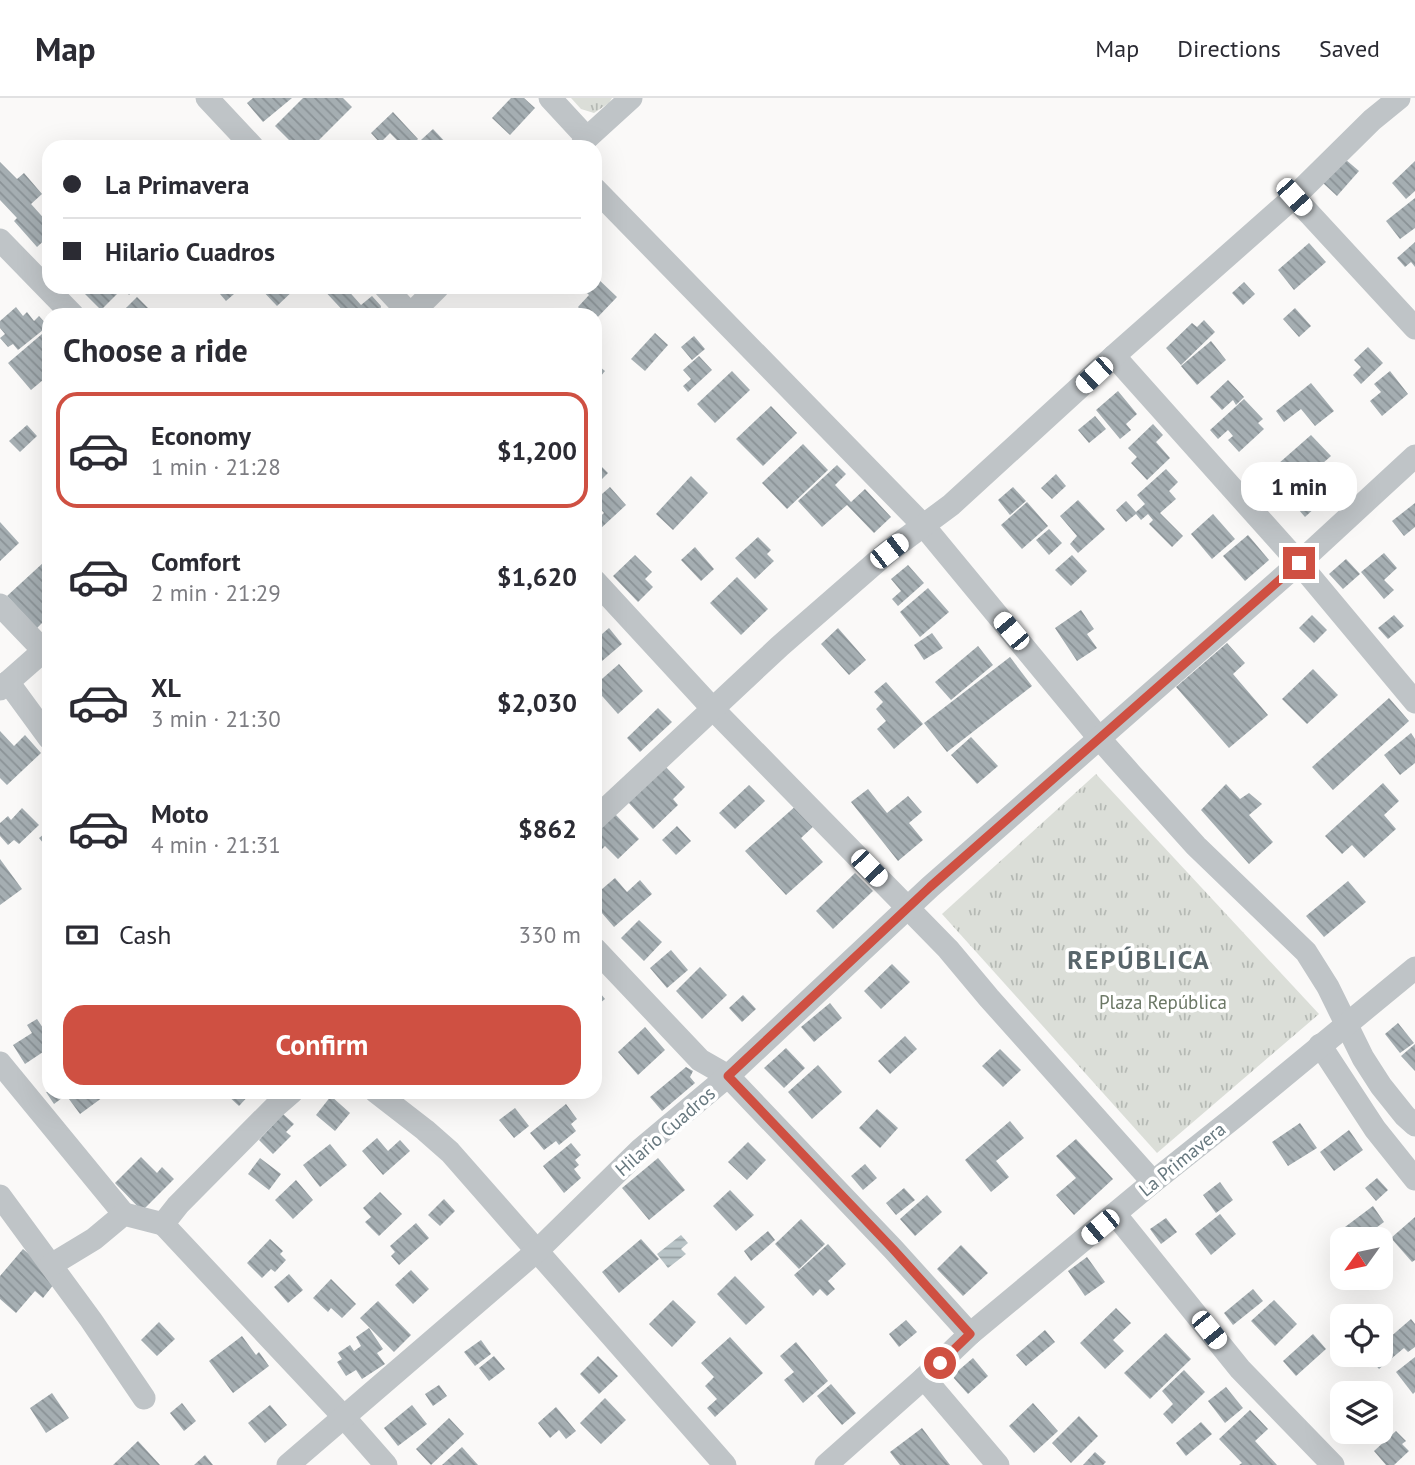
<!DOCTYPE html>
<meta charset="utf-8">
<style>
body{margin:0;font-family:"PT Sans",sans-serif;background:#f2f2f3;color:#2b2b33;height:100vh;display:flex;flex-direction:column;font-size:26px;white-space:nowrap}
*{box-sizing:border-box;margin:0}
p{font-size:23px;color:#7c7c81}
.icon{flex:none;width:38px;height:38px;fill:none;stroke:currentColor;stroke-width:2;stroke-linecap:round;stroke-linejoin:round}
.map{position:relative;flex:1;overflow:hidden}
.details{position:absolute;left:42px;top:210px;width:560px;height:791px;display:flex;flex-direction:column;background:#fff;border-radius:21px;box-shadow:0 7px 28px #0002}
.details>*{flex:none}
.banner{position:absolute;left:42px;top:42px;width:560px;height:154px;border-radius:21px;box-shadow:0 7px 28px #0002;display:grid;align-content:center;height:154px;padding:0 21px;background:#fff}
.needle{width:46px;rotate:237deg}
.tools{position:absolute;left:1330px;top:1129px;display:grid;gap:14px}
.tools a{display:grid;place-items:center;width:63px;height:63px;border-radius:14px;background:#fff;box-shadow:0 7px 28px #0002;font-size:35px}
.end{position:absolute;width:32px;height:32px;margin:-16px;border:9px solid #cf5042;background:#fff;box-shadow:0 0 0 4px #fff}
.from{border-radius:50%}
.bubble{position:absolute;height:49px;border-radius:21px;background:#fff;box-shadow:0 7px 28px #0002;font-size:23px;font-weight:700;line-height:49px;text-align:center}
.car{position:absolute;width:21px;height:42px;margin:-21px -10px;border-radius:9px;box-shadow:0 0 5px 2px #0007;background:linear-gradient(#fff 24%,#345 0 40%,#fff 0 76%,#345 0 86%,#fff 0)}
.banner b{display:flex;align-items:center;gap:24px;height:66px;font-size:26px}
.banner b+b{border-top:2px solid #e1e1e2}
.banner i{width:18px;height:18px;background:#2b2b33}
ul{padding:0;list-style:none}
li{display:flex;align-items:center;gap:21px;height:116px;margin:0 14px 10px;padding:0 7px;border:4px solid transparent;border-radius:21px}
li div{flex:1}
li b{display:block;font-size:26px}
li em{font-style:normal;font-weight:700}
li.on{border-color:#cf5042}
li>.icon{width:63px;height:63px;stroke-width:1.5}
h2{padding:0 21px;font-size:32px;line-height:84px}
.pay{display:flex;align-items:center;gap:18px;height:77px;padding:0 21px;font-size:26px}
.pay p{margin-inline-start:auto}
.cta{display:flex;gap:14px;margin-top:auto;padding:14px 21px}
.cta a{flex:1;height:80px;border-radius:21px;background:#cf5042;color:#fff;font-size:28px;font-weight:700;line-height:80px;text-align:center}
header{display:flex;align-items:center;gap:42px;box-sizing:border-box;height:98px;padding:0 35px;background:#fff;border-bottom:2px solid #e1e1e2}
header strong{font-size:33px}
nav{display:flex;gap:38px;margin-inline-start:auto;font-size:24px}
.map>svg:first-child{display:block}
</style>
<header>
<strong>Map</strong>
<nav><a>Map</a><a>Directions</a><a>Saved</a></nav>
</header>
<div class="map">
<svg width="1415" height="1367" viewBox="0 0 1415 1367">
<defs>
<pattern id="park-tufts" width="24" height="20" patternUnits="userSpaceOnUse" patternTransform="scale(1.75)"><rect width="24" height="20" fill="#dbded8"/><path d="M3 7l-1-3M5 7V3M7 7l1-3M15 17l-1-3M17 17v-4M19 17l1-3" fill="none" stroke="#b5b9b4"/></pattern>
<pattern id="water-rules" width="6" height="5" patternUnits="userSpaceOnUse" patternTransform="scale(1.75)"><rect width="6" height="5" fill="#b8c3c6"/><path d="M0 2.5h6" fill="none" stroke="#99a3a6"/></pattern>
<pattern id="building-back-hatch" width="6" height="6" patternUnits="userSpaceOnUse" patternTransform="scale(1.75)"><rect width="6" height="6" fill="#a5aeb2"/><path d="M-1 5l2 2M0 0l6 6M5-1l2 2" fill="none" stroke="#8a9296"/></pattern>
</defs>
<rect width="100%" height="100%" fill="#faf9f8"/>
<g fill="url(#park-tufts)">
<polygon points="571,0 612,0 609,5 594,15 581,11"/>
<polygon points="1096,676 1319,916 1157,1055 942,816"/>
</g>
<polygon fill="url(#water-rules)" points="681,1137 688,1145 681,1151 686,1156 668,1170 657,1156"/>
<g fill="url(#building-back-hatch)">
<polygon points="253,0 292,0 263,24 247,5"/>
<polygon points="303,0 343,0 352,9 312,49 296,49 275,28"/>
<polygon points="511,0 524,0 535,10 510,37 492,20"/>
<polygon points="393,14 418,41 410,49 393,49 399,44 390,35 380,45 371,35"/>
<polygon points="433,31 450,49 428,49 421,42"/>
<polygon points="1345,61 1359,73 1337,98 1323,85"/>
<polygon points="1415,63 1415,93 1406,101 1392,85"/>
<polygon points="0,64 17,81 24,75 42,96 31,106 49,126 49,138 37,149 14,123 17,120 0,102"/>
<polygon points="1415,100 1415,130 1400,141 1386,123"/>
<polygon points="1415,144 1415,169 1411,164 1405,169 1397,160"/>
<polygon points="1309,145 1326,164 1294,192 1278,172"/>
<polygon points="595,178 617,199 595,222 595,217 586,217 578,209 589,197 581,189 595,189"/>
<polygon points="1244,184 1255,196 1243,207 1232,195"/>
<polygon points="90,189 137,189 129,197 123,190 101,212 84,195"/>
<polygon points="214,189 242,189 226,203"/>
<polygon points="259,189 297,189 277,208"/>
<polygon points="321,189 345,189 361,207 372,198 381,208 380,214 377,217 347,217"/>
<polygon points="137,199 150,212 145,217 119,217"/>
<polygon points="16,209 23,218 27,214 34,223 39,218 48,228 18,252 13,246 8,249 0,240 5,236 0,230 0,223"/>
<polygon points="1295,210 1311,228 1299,239 1283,221"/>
<polygon points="1204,222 1215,234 1181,267 1166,250 1192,225 1197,229"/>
<polygon points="49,230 49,244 45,247 49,251 49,277 31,292 8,265"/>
<polygon points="655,235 668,247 645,273 631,261"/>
<polygon points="694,238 705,251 692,262 681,249"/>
<polygon points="1211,243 1226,262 1197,287 1181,268"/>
<polygon points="1368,249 1383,265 1361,286 1353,277 1361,269 1354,262"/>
<polygon points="699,258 712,272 688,294 683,288 691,281 683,272"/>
<polygon points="595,265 605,273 595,285"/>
<polygon points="732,273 750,292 715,325 697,306"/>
<polygon points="1390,273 1408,296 1382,318 1370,303 1381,294 1374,286"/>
<polygon points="1228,282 1244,299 1236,307 1233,302 1222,312 1210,299"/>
<polygon points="1311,285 1334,313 1315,328 1301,311 1284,324 1276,313"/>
<polygon points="1118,293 1137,316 1126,326 1131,332 1120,341 1096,312"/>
<polygon points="1244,301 1263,321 1258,325 1264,331 1239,354 1228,342 1233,338 1228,332 1218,341 1210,332"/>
<polygon points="771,308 797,335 763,368 736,341"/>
<polygon points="1095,318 1106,331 1089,345 1078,332"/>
<polygon points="1153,326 1163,337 1156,344 1170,360 1147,382 1131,365 1137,359 1128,350"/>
<polygon points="27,327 37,338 20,354 9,343"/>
<polygon points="1311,337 1331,358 1288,396 1269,374"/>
<polygon points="803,346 828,372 787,411 762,385"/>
<polygon points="595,362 608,375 595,388"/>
<polygon points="837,367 846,376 835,387 851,404 865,391 891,419 874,435 847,407 822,429 798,403"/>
<polygon points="1330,369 1343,384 1305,419 1292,404"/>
<polygon points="1166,371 1178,384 1169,393 1176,401 1160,415 1183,438 1172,449 1149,426 1153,422 1148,416 1141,422 1136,416 1126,424 1116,412 1126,403 1136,414 1145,406 1137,397"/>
<polygon points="1056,376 1066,388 1052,401 1041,390"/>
<polygon points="691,378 708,395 673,432 656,416"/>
<polygon points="610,389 626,407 600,431 595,423 604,415 595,405 595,402"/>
<polygon points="1013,389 1026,403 1010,417 998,402"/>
<polygon points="1078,402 1105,431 1078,455 1070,446 1077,438 1060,418"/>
<polygon points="1027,404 1048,428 1022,451 1001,427"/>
<polygon points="1415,405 1415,429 1404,438 1392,423"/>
<polygon points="1213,416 1235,441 1212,461 1191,436"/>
<polygon points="0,424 19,445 0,463"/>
<polygon points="1049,431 1062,445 1049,457 1036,442"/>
<polygon points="1248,437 1269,462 1245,483 1223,458"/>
<polygon points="758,439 771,452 767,456 774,463 755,481 735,460"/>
<polygon points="695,449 714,471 701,483 681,462"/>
<polygon points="1384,455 1397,470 1384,482 1394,492 1384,501 1361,474"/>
<polygon points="635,457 652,474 645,481 653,489 638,504 613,478"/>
<polygon points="1072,457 1087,473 1071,488 1055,472"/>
<polygon points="1346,461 1360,476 1343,491 1329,476"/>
<polygon points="44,464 49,469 49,476 44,480 49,485 49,518 37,530 7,498"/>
<polygon points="908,467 924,485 898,508 892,501 901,493 891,481"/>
<polygon points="737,479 768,511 741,537 710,505"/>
<polygon points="928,490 949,514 920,539 900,514"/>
<polygon points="1081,512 1094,531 1087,536 1097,550 1077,563 1055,530"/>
<polygon points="1312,517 1327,532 1314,545 1299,530"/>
<polygon points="1394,517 1404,528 1388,541 1378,530"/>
<polygon points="609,530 622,546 595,569 595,542"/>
<polygon points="838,530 866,562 849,577 821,546"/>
<polygon points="932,535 943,550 924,562 914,547"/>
<polygon points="1227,545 1245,565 1233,576 1268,617 1229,650 1176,589"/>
<polygon points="978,548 993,567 951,602 935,584"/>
<polygon points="1010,559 1032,588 947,654 924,625"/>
<polygon points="619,566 643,593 618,616 595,590 595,587"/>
<polygon points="1313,571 1338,597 1307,626 1282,601"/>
<polygon points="886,584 923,626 894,651 877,631 886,623 876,611 883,604 874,594"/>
<polygon points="1389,600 1409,623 1333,692 1312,669"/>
<polygon points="658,610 672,624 640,654 627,640"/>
<polygon points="0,633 14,648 25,637 41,655 7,687 0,680"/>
<polygon points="1411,635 1415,641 1415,665 1400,677 1384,657"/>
<polygon points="971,639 998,668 977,686 951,657"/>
<polygon points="664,667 685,689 673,701 678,707 653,731 627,703"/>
<polygon points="1383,685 1399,703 1384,717 1396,731 1364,760 1352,747 1342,756 1325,738"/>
<polygon points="1226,686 1240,701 1249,695 1262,706 1249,717 1273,744 1249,766 1201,712"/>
<polygon points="749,687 765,703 735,731 719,715"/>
<polygon points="868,691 887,715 908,698 922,714 909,725 923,742 898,763 851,704"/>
<polygon points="798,706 816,726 801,740 823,764 786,797 745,753"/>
<polygon points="22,710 39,727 19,746 14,742 8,747 0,738 0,725 8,718 11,722"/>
<polygon points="614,715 639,741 618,761 605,748 595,758 595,733"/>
<polygon points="677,728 691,743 676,757 662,742"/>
<polygon points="49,732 49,752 39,740"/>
<polygon points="0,761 22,791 0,807"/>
<polygon points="855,775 873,793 833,831 816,813"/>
<polygon points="615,780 627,794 640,782 652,796 614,829 595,807 595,797"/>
<polygon points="1348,783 1366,804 1324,839 1306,818"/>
<polygon points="639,822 662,844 644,863 621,840"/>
<polygon points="671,852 688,872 667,890 650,870"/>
<polygon points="892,866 910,884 881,911 864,893"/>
<polygon points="700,869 727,897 702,921 676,893"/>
<polygon points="595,889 605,901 595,909"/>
<polygon points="743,897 756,911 742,924 729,910"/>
<polygon points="830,905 842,920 814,944 801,929"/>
<polygon points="37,921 49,939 49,950 25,966 13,947 32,935 27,927"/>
<polygon points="1398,925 1414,945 1400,955 1385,936"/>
<polygon points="645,929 665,952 638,977 618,954"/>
<polygon points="905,938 917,951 890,976 878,963"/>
<polygon points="1415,946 1415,973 1401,958"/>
<polygon points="786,950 805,970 784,990 764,970"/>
<polygon points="1000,951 1021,972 1003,989 982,968"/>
<polygon points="818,967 842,994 812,1021 788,994"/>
<polygon points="686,969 693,973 690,979 695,985 662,1013 650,999"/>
<polygon points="46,994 110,994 80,1016 66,997 54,1006"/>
<polygon points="229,994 252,994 239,1008 226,996"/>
<polygon points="331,998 350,1015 335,1033 316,1017"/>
<polygon points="566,1006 577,1021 571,1026 576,1033 559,1047 556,1043 544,1052 530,1035"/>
<polygon points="515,1010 529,1028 514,1040 499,1022"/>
<polygon points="877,1011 898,1030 880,1050 859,1030"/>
<polygon points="283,1016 294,1026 286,1034 291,1038 273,1056 259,1042"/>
<polygon points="1010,1023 1024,1040 996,1063 1009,1079 991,1094 965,1062"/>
<polygon points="1300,1025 1317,1050 1288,1068 1272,1044"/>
<polygon points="1349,1032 1363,1052 1334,1073 1320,1054"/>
<polygon points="377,1040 388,1053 400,1042 410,1053 383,1077 362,1053"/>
<polygon points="1076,1041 1113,1081 1074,1117 1056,1097 1076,1080 1056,1058"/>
<polygon points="748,1044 766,1062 747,1082 728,1064"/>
<polygon points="571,1045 581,1057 575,1062 579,1067 574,1071 581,1080 564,1095 543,1068"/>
<polygon points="330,1046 347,1067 320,1089 303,1067"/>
<polygon points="141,1059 157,1075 162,1069 174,1081 142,1113 115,1085"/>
<polygon points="260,1060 281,1076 269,1092 248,1076"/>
<polygon points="658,1060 685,1092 649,1122 622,1090"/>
<polygon points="865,1066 877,1080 863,1092 851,1078"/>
<polygon points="1377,1080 1388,1092 1376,1103 1365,1090"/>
<polygon points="296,1082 313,1102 293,1121 275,1102"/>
<polygon points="1220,1084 1233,1102 1216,1115 1203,1097"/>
<polygon points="904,1090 915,1102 896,1117 886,1105"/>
<polygon points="730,1092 754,1117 736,1133 713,1108"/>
<polygon points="380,1094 402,1116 379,1138 365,1124 371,1119 363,1110"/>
<polygon points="927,1097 942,1114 915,1138 900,1121"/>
<polygon points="444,1101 455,1113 440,1128 428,1117"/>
<polygon points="1373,1108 1384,1124 1361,1141 1341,1141 1337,1135"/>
<polygon points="1220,1116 1236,1136 1211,1157 1195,1136"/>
<polygon points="1415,1119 1415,1162 1412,1164 1391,1140"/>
<polygon points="1166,1120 1177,1134 1161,1146 1150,1131"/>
<polygon points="801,1121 825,1146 799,1171 775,1146"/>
<polygon points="416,1125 429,1140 399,1167 391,1158 395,1154 390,1148"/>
<polygon points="768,1133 775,1142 751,1163 744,1153"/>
<polygon points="270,1141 283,1153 280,1156 286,1162 275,1174 271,1171 262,1180 247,1165"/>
<polygon points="641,1141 659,1161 619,1195 602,1174"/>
<polygon points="828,1146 846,1166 828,1183 835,1191 827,1198 820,1191 813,1198 794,1177"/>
<polygon points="961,1147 988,1175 963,1198 937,1171"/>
<polygon points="23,1151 58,1181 43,1200 35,1193 16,1215 0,1201 0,1178"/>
<polygon points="1087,1159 1105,1184 1085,1198 1068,1173"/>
<polygon points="411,1172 429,1191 413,1206 395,1187"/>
<polygon points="289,1176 303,1192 288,1205 274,1189"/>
<polygon points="735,1178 765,1209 746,1227 717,1196"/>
<polygon points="331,1181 356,1206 342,1220 331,1210 328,1214 313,1200"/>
<polygon points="1253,1191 1263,1203 1233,1227 1224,1215"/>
<polygon points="673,1202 696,1224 672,1249 649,1226"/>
<polygon points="1274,1202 1297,1226 1275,1248 1251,1223"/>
<polygon points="378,1203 411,1237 394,1254 360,1220"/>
<polygon points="1116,1210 1131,1225 1113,1242 1124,1253 1105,1271 1080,1245"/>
<polygon points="1411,1221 1415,1226 1415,1249 1408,1254 1404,1250 1379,1271 1368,1258 1381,1256 1381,1247"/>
<polygon points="906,1222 917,1234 899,1249 889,1236"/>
<polygon points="159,1224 175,1241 157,1258 141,1242"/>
<polygon points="369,1230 383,1251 377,1255 385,1266 362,1281 356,1272 346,1278 337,1264 342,1261 338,1255 350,1247 354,1253 361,1248 356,1239"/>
<polygon points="1045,1232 1055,1244 1026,1268 1016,1257"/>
<polygon points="1166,1235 1191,1261 1150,1301 1124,1275"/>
<polygon points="1313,1236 1326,1251 1296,1278 1283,1263"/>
<polygon points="242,1238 256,1257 259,1254 269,1268 233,1295 209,1263"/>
<polygon points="730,1239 763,1275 715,1319 707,1310 717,1301 705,1288 714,1279 701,1265"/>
<polygon points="481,1242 491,1256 475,1268 464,1254"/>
<polygon points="796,1244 828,1283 803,1305 784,1282 794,1274 780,1258"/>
<polygon points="494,1258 505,1271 489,1283 479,1270"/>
<polygon points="598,1258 618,1278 599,1296 580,1276"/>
<polygon points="1415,1259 1415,1294 1413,1296 1396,1274"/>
<polygon points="973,1260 988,1278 968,1296 952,1278"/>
<polygon points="1184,1272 1205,1294 1172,1326 1163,1316 1173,1306 1162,1293"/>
<polygon points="831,1286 856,1315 842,1327 817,1298"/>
<polygon points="439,1287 447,1298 433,1308 425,1296"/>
<polygon points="1226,1289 1243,1310 1225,1325 1208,1303"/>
<polygon points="52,1295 69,1320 46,1335 30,1310"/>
<polygon points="605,1300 626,1322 601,1346 580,1325"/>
<polygon points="182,1305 196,1323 184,1333 170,1315"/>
<polygon points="1033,1305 1058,1333 1034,1355 1009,1328"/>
<polygon points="270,1307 287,1327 265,1345 248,1325"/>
<polygon points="412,1307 427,1326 398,1348 384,1330"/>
<polygon points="556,1309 576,1333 566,1341 559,1332 550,1340 538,1325"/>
<polygon points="1250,1312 1268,1331 1255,1343 1277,1367 1239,1367 1242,1365 1219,1341"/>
<polygon points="1079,1318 1098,1338 1071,1365 1052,1345"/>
<polygon points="449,1320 464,1336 431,1367 416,1351"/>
<polygon points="1201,1324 1212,1336 1186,1358 1176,1345"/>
<polygon points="922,1330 950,1367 900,1367 890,1354"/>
<polygon points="1396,1333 1406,1343 1402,1346 1409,1353 1394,1367 1386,1367 1374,1353"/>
<polygon points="138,1343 160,1367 113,1367"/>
<polygon points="462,1349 478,1367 442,1367"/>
<polygon points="1095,1354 1106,1364 1103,1367 1083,1367"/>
<polygon points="205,1357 213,1367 194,1367"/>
</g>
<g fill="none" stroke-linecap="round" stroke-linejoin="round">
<g stroke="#bfc4c7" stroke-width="23">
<polyline points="207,0 253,49"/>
<polyline points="550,0 587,40"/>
<polyline points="581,49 587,40 631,0"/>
<polyline points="595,91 923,427 1099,640 1130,675 1196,748 1306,854 1328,889 1363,960 1381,988 1405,1018 1415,1027"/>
<polyline points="1294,99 1415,230"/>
<polyline points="0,142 73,217"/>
<polyline points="385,189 410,216"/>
<polyline points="410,217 438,189"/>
<polyline points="1114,258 1299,465 1415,604"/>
<polyline points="595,483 713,611 948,851 989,900 1153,1084"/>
<polyline points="0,507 44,553"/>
<polyline points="8,584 49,640"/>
<polyline points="0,591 49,548"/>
<polyline points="595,721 780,548 889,453 951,407 1114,258 1294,99 1372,22 1399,0"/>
<polyline points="595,851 700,962 728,978 893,1151 970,1236"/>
<polyline points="1320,947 1375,1031 1415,1081"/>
<polyline points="0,965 124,1116"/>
<polyline points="376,994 425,1032 450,1054 725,1367"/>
<polyline points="0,1098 91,1222 144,1300"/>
<polyline points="1115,1116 1240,1271 1333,1367"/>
<polyline points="163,1126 343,1318 386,1367"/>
<polyline points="51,1167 94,1141 124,1116 163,1126 178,1107 277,1007 292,994"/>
<polyline points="924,1280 998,1367"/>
<polyline points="288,1367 538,1152 641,1051 728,978 930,789 1299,465 1415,358"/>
<polyline points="826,1367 924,1280 970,1236 1153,1084 1237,1017 1415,870"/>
</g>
</g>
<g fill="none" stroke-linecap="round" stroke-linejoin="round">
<polyline stroke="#cf5042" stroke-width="9" points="940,1265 970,1236 893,1151 728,978 930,789 1299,465"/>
</g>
<g text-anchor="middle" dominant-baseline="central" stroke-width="7" stroke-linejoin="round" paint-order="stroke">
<g font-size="19" fill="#6c7866" stroke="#fff">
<text x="1163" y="904">Plaza República</text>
</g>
<g font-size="19" fill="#67787f" stroke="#fff">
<text transform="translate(665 1033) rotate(-41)">Hilario Cuadros</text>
<text transform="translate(1182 1061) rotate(-39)">La Primavera</text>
</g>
<g font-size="26" font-weight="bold" letter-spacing="2" fill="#59666b" stroke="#fff">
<text x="1139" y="861">REPÚBLICA</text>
</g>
</g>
</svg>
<div class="tools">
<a><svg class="needle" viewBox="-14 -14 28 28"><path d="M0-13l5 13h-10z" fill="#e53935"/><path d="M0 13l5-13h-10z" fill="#7c7c81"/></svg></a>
<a><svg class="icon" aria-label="locate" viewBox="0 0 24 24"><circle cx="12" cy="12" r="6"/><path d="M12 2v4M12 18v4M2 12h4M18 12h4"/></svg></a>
<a><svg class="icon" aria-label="layers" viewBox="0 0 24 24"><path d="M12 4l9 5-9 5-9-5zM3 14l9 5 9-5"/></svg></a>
</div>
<i class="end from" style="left:940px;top:1265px"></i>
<i class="end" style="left:1299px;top:465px"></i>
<div class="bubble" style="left:1241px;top:364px;width:116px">1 min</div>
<i class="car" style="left:1294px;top:99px;rotate:138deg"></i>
<i class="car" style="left:1094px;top:277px;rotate:227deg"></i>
<i class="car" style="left:889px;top:453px;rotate:52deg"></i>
<i class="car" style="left:1011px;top:533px;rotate:320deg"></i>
<i class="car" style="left:869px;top:770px;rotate:136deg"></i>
<i class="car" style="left:1100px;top:1129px;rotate:230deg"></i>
<i class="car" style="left:1209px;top:1232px;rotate:141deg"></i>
<div class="banner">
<b><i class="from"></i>La Primavera</b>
<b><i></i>Hilario Cuadros</b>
</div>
<section class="details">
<h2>Choose a ride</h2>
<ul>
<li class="on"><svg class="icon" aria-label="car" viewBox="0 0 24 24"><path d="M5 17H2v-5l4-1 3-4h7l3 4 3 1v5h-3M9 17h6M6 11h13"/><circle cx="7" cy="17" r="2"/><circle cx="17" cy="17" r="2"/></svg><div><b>Economy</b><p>1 min · 21:28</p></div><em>$1,200</em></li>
<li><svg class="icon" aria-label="car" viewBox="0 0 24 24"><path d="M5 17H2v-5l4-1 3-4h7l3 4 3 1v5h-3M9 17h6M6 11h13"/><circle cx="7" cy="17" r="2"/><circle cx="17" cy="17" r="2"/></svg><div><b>Comfort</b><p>2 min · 21:29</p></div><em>$1,620</em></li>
<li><svg class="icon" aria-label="car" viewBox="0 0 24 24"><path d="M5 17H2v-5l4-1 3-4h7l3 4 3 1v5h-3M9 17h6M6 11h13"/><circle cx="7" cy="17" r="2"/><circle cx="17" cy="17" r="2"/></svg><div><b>XL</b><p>3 min · 21:30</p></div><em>$2,030</em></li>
<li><svg class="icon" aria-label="car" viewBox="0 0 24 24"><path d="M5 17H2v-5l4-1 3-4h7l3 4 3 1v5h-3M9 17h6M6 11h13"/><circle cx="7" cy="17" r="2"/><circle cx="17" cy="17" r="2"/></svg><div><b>Moto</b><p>4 min · 21:31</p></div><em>$862</em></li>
</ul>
<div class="pay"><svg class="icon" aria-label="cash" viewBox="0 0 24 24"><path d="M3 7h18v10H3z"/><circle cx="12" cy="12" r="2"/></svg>Cash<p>330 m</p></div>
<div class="cta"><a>Confirm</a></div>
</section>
</div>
